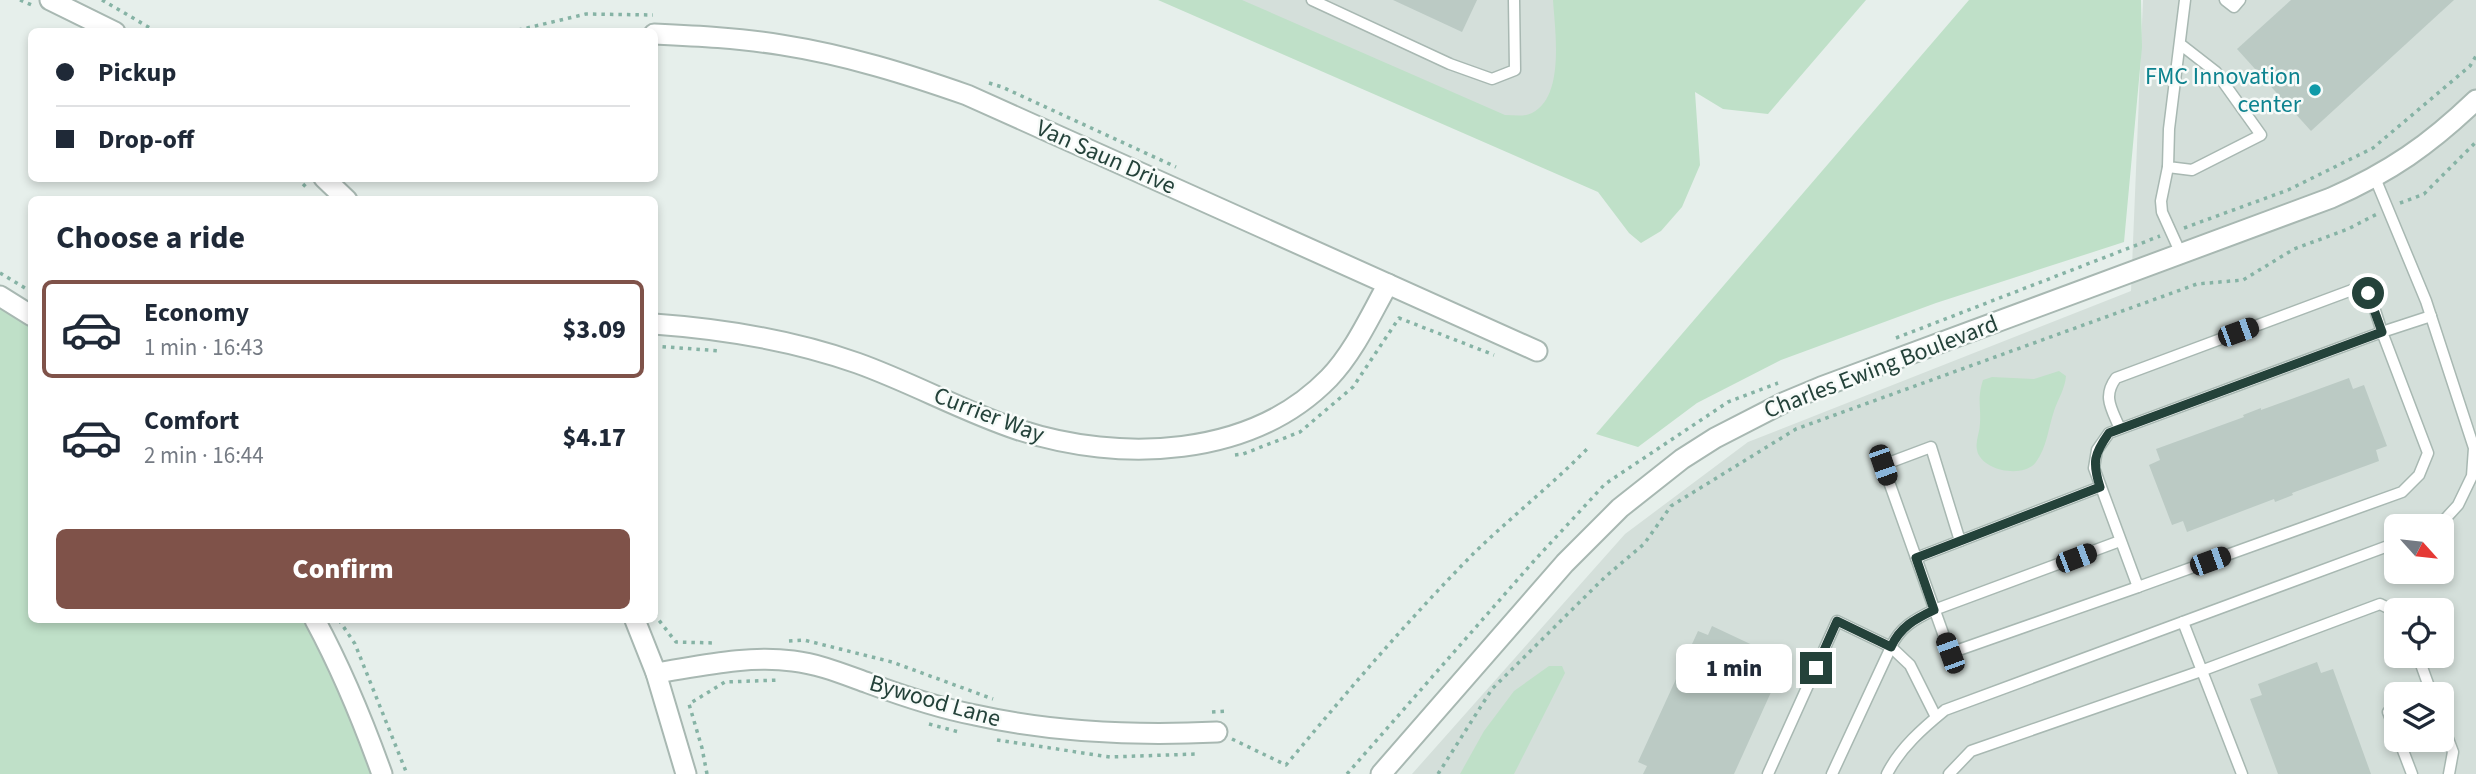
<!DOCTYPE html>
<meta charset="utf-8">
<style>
body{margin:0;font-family:"Source Sans 3",sans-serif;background:#f6f6f7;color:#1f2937;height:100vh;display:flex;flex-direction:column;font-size:26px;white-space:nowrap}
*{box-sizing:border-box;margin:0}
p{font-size:23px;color:#747a83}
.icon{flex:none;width:38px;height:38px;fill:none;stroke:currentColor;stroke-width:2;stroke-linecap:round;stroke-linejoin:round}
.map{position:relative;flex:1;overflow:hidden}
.drawer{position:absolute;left:28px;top:196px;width:630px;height:427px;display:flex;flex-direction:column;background:#fff;border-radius:10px;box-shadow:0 4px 10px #0003}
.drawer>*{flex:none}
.top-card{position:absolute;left:28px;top:28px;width:630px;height:154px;border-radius:10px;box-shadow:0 4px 10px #0003;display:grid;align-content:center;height:154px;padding:0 28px;background:#fff}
.needle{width:46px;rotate:117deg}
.buttons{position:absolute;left:2384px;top:514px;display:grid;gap:14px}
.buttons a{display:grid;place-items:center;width:70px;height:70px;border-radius:10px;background:#fff;box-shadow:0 4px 10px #0003;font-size:35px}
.end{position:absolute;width:32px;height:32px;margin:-16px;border:9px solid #24423a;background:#fff;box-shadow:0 0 0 4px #fff}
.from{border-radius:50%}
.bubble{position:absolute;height:49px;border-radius:10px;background:#fff;box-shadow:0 4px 10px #0003;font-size:23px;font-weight:800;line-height:49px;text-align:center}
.car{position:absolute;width:21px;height:42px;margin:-21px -10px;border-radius:9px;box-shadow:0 0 5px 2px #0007;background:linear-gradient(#222 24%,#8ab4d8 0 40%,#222 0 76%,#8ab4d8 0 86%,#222 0)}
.top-card b{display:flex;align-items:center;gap:24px;height:66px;font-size:26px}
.top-card b+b{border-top:2px solid #e0e1e3}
.top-card i{width:18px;height:18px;background:#1f2937}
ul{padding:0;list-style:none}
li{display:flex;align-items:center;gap:21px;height:98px;margin:0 14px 10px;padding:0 14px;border:4px solid transparent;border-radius:10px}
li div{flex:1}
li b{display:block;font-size:26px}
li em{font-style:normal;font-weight:800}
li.selected{border-color:#7f5249}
li>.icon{width:63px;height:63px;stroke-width:1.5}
h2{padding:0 28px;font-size:32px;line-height:84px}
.button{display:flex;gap:14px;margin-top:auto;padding:14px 28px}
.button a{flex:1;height:80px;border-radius:10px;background:#7f5249;color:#fff;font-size:28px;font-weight:800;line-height:80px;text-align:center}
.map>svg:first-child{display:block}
</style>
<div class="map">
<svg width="2476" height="774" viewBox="0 0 2476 774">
<rect width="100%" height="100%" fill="#e6efeb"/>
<g fill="#d4dfda" fill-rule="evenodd">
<polygon points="1232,0 1562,0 1551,137"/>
<path d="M2143 0H2476V774H1412L1625 534 1748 442 2131 291ZM2396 527H2441V572H2396ZM2396 611H2441V656H2396ZM2396 695H2441V740H2396Z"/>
</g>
<g fill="#bfe0c8">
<path d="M1158 0H1242L1505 115C1514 115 1524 117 1532 113 1565 97 1555 31 1553 0H1866L1768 114 1723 109 1695 92 1700 165 1682 207 1661 231 1641 243 1629 233 1598 192Z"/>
<polygon points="1969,0 2141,0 2142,47 2124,242 1936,303 1781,360 1697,403 1638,447 1596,434"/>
<polygon points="0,302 31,326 32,620 312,620 377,774 0,774"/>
<path d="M2059 371 2066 376C2065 389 2058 399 2054 411 2048 429 2047 447 2036 462 2024 479 1981 471 1977 450 1975 441 1980 432 1980 423 1981 405 1977 399 1983 380L1992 377 2034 379Z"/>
<polygon points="1549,666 1562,666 1565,673 1514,774 1460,774 1484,731 1514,691"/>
</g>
<g fill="#bbcac4">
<polygon points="1393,0 1477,0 1462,32"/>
<polygon points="2291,0 2454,0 2311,131 2237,49"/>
<polygon points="2349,378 2353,389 2364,385 2387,446 2376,450 2379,461 2292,493 2293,495 2275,502 2274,499 2187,532 2183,521 2172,525 2149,465 2160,460 2156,449 2244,417 2243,415 2261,408 2261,410"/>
<polygon points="1712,626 1778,657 1774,667 1781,670 1734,774 1643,774 1647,766 1638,762 1698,631 1708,635"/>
<polygon points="2317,662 2321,673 2333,669 2371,774 2278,774 2250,699 2262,695 2258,684"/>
</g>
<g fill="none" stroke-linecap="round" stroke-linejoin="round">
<defs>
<g id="lane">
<polyline points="1312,0 1450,64 1492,79 1515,70 1514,0"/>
<polyline points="2225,0 2234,7 2240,0"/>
<polyline points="2180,44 2216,72 2261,135 2192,170 2168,167 2169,129 2185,0"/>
<polyline points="2168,167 2161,201 2162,212 2181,254"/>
<polyline points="2375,178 2426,301 2474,448 2472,476 2458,505 2438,527"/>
<path d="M2120 429C2112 409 2102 397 2116 378L2352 290 2368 293 2372 301 2382 332 2428 453 2419 475 2402 492 2138 587 2094 468 2097 450 2109 433 2382 332 2431 316"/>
<polyline points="2100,487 1960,541 1931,447 1883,465 1950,653 2138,587"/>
<polyline points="1916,558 1960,541"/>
<polyline points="2183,622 2242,774"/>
<polyline points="2418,656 2432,695"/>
<polyline points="2418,695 2430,690"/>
<polyline points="2396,703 2388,712 2396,732"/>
<path d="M1936 717 1910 665 1891 647C1900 627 1915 619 1934 610L2120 541"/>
<polyline points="2441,720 2453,752 2449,774"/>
<polyline points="2399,740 2412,774"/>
<polyline points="1768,774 1837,621 1891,647 1832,774"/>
<path d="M1887 774C1900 748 1923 728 1945 710L2396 543"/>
<polyline points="1949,774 1971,751 2201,671 2380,604 2396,612"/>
</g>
<g id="street">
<polyline points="50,0 115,32"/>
<path d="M654 34C697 36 740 38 782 45 846 55 907 74 967 95L1537 351"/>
<polyline points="324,178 347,200"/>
<polyline points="0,296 32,316"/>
<path d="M654 324C724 329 792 340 857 363 913 383 964 412 1019 430 1120 463 1251 458 1329 378 1354 352 1370 316 1388 284"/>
<path d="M315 620C342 670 363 721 382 774"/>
<polyline points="635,620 656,673 686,774"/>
<path d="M656 673C701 666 747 655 793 661 819 664 843 674 868 683 903 696 939 708 975 715 1056 733 1135 736 1217 732"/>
<path d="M1381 774 1565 563 1620 508 1682 459 1715 438 1785 402 1821 387 2331 198C2390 172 2429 145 2476 100"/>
</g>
</defs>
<use href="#lane" stroke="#a8b8b2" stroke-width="13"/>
<use href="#street" stroke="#a8b8b2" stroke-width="23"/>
<g stroke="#86b3a5" stroke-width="3.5" stroke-dasharray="3.5 5" stroke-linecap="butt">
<polyline points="20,0 34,6"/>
<polyline points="102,0 157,32"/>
<polyline points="510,32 586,14 653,15"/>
<polyline points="989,83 1002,87 1176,167"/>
<polyline points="297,178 308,189"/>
<polyline points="2400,203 2424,194 2476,142"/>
<polyline points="2184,228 2288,190 2373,148 2470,66 2476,56"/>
<polyline points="0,273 30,291"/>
<polyline points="1896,338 2160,236"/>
<polyline points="654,346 721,351"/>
<polyline points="1235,455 1243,454 1300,432 1353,387 1399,318 1494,355"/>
<polyline points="654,614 676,642 715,643"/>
<polyline points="339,620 355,644 407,774"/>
<polyline points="789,641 804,640 892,662 993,699"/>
<polyline points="1212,712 1229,711"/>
<polyline points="929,724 959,732"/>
<path d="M1232 739 1286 765C1346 693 1407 621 1473 554 1511 517 1553 484 1590 446"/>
<polyline points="997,740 1110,757 1196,754"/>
<polyline points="707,774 702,748 689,704 725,682 780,680"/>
<polyline points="1347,774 1533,562 1605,484 1728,402 1778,383"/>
<polyline points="1438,774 1492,689 1605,577 1644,544 1671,506 1796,429 2197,284 2243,280 2294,249 2348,229 2377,214"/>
</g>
<use href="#lane" stroke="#fff" stroke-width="10"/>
<use href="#street" stroke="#fff" stroke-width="19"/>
</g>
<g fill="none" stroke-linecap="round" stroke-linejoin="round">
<path stroke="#24423a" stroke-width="9" d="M1816 668 1837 621 1891 647C1900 627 1915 619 1934 610L1916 558 2100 487C2092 462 2094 454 2109 433L2382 332 2368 293"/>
</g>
<circle fill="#0f9aa8" stroke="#f7fbf9" stroke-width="2.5" cx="2315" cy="90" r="7"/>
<g text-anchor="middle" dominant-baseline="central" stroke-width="5" stroke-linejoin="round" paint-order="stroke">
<g font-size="24" fill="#0d838f" stroke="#f7fbf9" text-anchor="end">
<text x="2301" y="76">FMC Innovation<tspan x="2301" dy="28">center</tspan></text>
</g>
<g font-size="24" fill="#24423a" stroke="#f7fbf9">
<text transform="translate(1106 157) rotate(24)">Van Saun Drive</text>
<text transform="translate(1881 367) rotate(-21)">Charles Ewing Boulevard</text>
<text transform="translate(989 415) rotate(21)">Currier Way</text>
<text transform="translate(935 701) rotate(16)">Bywood Lane</text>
</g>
</g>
</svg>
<div class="buttons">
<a><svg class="needle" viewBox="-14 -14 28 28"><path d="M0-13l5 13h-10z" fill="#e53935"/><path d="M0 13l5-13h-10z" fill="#747a83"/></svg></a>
<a><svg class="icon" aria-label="locate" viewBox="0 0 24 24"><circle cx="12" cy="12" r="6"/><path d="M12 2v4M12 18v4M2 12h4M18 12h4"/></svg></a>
<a><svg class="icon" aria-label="layers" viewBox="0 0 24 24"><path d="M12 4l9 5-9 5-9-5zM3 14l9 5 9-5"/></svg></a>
</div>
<i class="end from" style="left:2368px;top:293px"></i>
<i class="end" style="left:1816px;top:668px"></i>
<div class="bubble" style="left:1676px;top:644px;width:116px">1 min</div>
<i class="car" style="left:2238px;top:332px;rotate:70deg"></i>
<i class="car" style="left:1883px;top:465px;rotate:161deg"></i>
<i class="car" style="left:2076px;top:558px;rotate:69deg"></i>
<i class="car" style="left:2210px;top:561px;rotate:70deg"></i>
<i class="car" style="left:1950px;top:653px;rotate:340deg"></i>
<div class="top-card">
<b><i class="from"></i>Pickup</b>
<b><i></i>Drop-off</b>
</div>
<section class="drawer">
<h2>Choose a ride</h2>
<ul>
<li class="selected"><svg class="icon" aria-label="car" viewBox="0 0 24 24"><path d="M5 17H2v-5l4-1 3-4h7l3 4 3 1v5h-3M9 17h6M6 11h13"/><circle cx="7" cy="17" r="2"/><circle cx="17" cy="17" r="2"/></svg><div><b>Economy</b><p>1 min · 16:43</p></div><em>$3.09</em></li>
<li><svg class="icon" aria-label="car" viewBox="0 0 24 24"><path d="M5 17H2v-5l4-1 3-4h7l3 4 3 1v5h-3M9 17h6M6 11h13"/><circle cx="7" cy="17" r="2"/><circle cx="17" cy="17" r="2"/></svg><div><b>Comfort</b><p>2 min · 16:44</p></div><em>$4.17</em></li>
</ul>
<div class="button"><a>Confirm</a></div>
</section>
</div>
